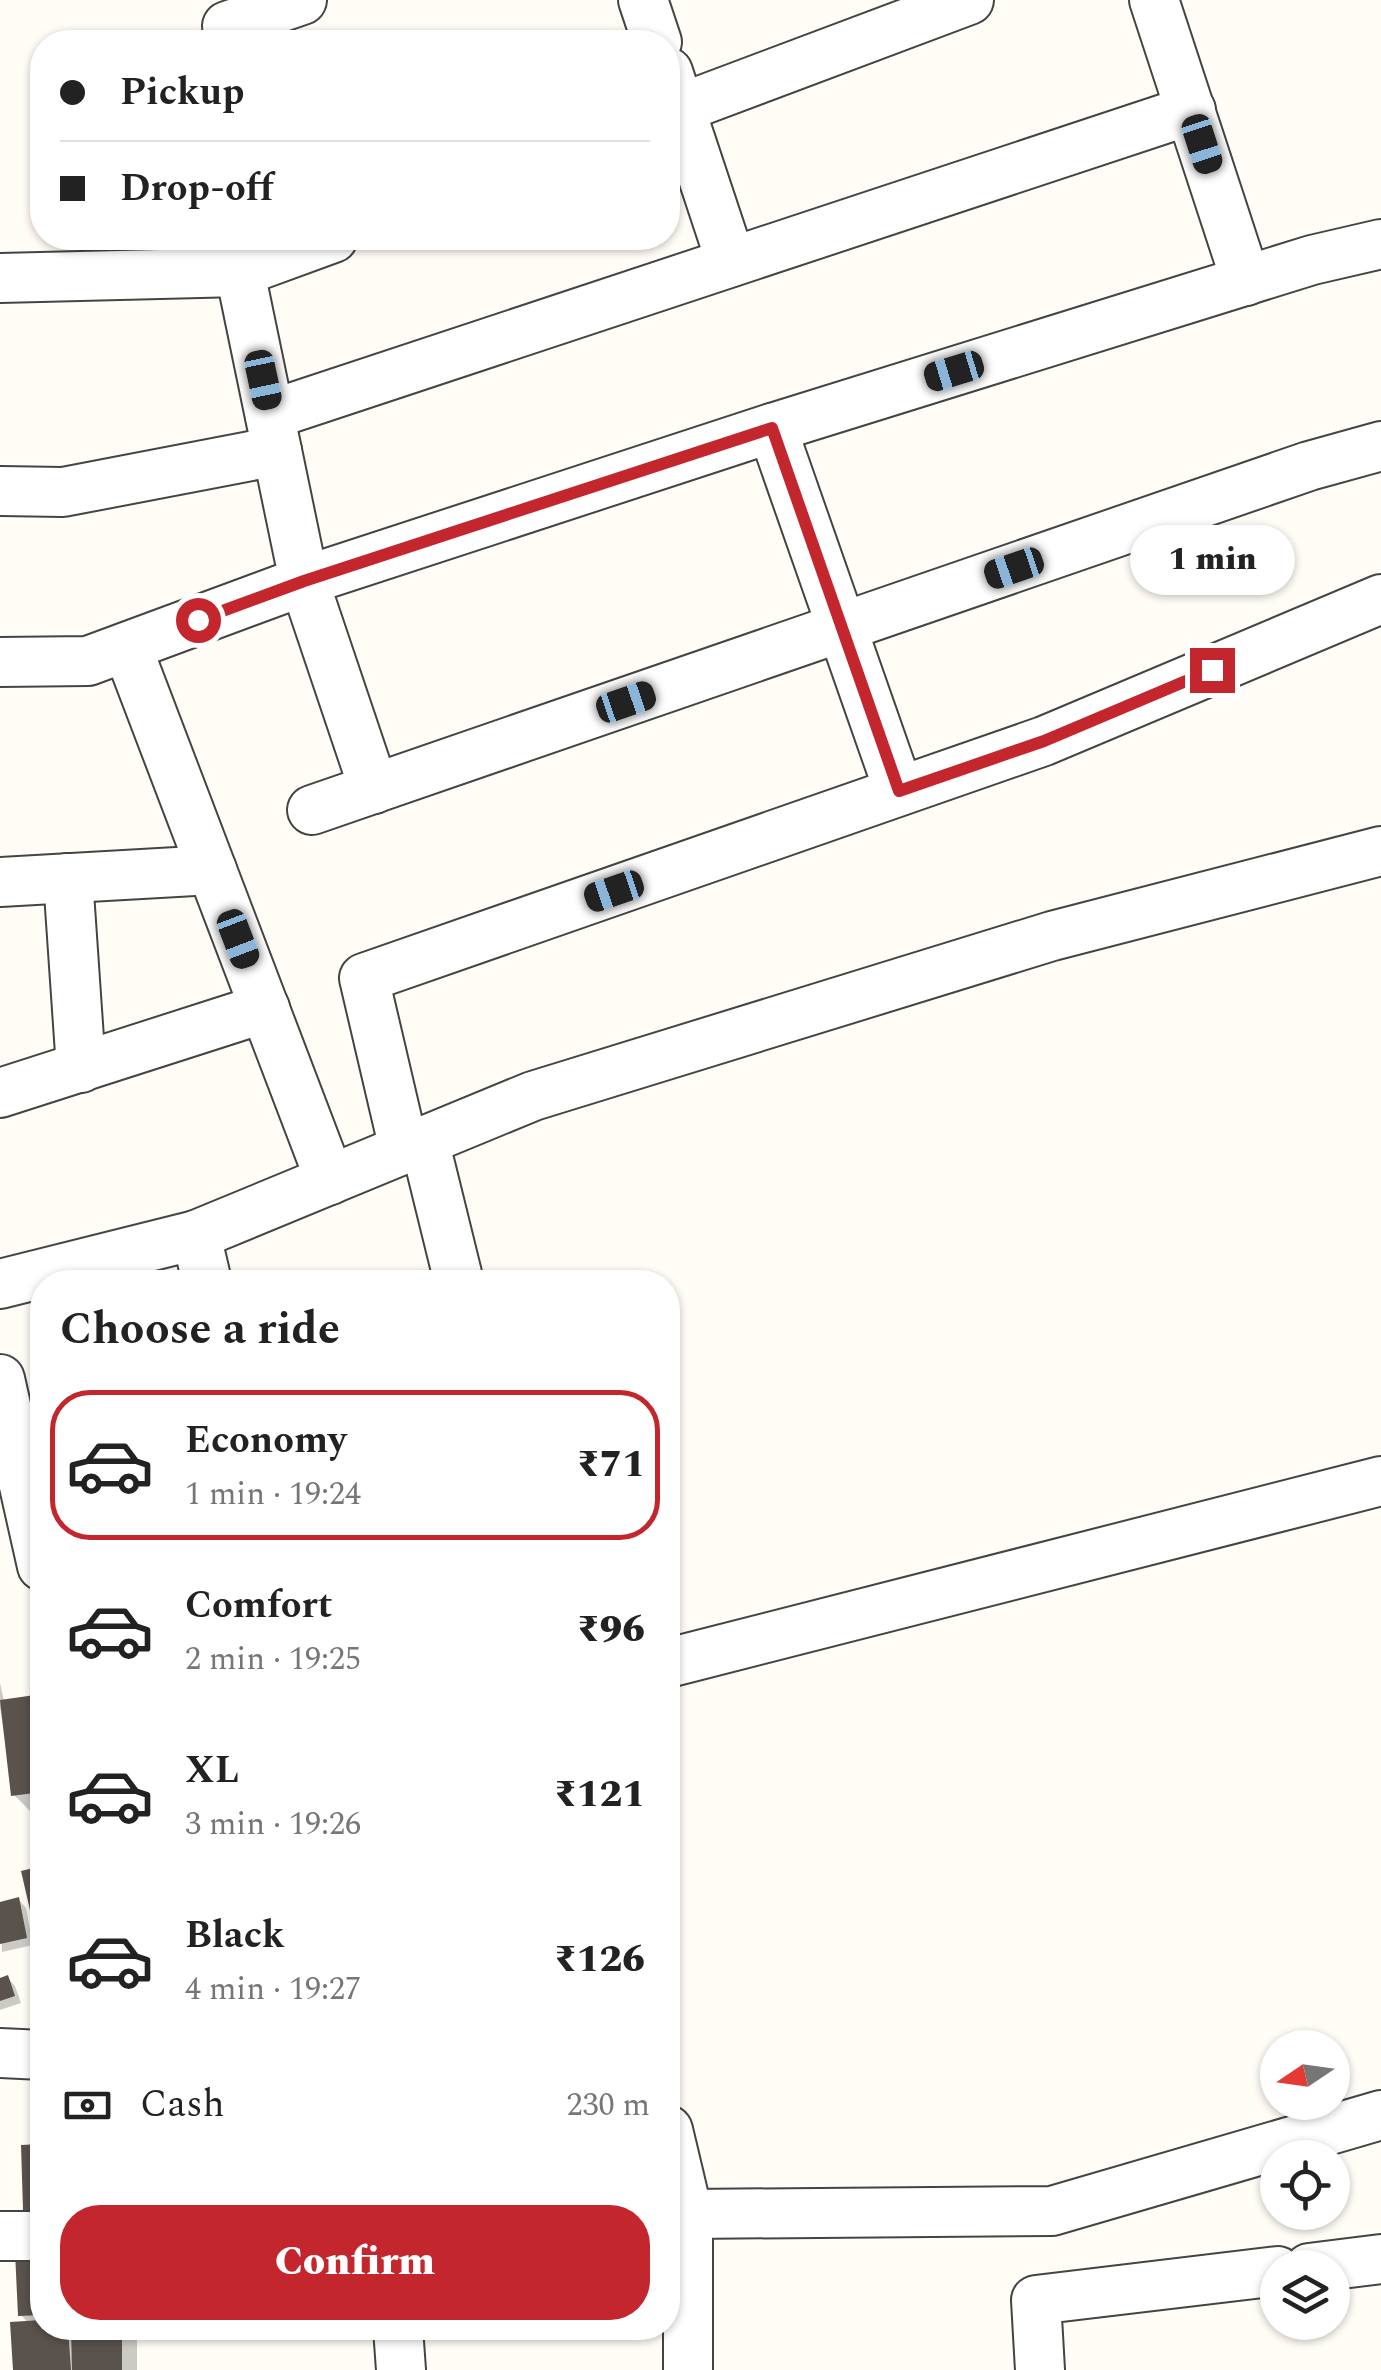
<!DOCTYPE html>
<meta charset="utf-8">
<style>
body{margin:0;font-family:Spectral,serif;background:#f2f2f2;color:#222;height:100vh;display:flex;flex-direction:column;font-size:38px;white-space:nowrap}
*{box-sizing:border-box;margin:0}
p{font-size:32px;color:#767676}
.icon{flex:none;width:55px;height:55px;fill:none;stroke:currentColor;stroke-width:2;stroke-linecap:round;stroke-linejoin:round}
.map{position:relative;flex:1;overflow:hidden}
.details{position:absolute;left:30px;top:1270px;width:650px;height:1070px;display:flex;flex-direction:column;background:#fff;border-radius:40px;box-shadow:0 2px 8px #0004}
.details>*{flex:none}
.banner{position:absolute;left:30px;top:30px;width:650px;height:220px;border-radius:40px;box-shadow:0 2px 8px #0004;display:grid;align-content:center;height:220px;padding:0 30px;background:#fff}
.needle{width:65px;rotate:257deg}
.controls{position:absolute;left:1260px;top:2030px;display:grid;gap:20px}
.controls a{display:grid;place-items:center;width:90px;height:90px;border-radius:50%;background:#fff;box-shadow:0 2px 8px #0004;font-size:50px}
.end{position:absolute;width:45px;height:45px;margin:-22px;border:12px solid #c4262e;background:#fff;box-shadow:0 0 0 5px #fff}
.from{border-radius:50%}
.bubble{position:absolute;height:70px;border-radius:35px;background:#fff;box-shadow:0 2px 8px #0004;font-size:32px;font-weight:800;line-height:70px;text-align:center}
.car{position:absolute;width:30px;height:60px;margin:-30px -15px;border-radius:12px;box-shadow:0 0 8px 2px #0007;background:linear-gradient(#222 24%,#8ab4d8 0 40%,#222 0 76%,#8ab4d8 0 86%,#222 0)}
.banner b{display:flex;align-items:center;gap:35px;height:95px;font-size:38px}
.banner b+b{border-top:2px solid #e0e0e0}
.banner i{width:25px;height:25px;background:#222}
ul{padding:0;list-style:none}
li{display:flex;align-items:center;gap:30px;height:150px;margin:0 20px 15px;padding:0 10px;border:5px solid transparent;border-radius:40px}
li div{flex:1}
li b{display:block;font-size:38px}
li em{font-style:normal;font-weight:800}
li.on{border-color:#c4262e}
li>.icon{width:90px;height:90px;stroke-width:1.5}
h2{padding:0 30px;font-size:45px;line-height:120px}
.pay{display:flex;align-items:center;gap:25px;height:110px;padding:0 30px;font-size:38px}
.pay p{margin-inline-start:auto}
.button{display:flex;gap:20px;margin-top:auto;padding:20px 30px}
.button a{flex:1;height:115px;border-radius:40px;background:#c4262e;color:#fff;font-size:40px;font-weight:800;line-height:115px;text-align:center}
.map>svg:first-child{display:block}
</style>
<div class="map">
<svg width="1381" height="2370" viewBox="0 0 1381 2370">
<rect width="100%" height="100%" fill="#fffdf5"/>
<g fill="#0003">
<polygon points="0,1683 4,1701 42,1696 42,1810 30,1811 14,1795 0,1708"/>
<polygon points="42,1869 42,1918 32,1908 24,1873"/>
<polygon points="19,1900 26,1908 33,1945 2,1952 0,1904"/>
<polygon points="8,1978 15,1986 21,2003 0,2010 0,1981"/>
<polygon points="42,2147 42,2225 26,2209 24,2148"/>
<polygon points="42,2253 42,2328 128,2328 137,2336 137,2370 16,2370 29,2324 21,2315"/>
</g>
<g fill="#5a524d">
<polygon points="42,1694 42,1792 11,1796 0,1700"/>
<polygon points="42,1866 42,1907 30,1910 21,1871"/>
<polygon points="19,1897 27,1938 0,1944 0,1902"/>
<polygon points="8,1975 15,1996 0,2001 0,1978"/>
<polygon points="42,2144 42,2210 23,2210 21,2145"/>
<polygon points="42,2251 42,2315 18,2316 15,2252"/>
<polygon points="42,2320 42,2328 68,2328 71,2370 13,2370 10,2322"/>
<polygon points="71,2328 122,2328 122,2370 72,2370"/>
</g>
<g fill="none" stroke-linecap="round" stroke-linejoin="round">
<defs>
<g id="minor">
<polyline points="643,0 657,42"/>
<polyline points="1154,0 1246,281"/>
<polyline points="227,26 302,0"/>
<polyline points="668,72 731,262"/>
<polyline points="668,113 969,0"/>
<polyline points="239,238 240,272 304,581 374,789"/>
<polyline points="0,278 240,272 333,238"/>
<polyline points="270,415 1191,110"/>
<polyline points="772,428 899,791"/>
<polyline points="0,491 63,492 277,451"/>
<polyline points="127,647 330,1180"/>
<polyline points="0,662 88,661 304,581 772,428 1312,260 1381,244"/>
<polyline points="312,810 1309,466 1381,446"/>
<polyline points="68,878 81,1068"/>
<polyline points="0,882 212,870"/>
<polyline points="0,1093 265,1008"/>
<polyline points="424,1140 459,1282"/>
<polyline points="404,1149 364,978 1044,741 1381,599"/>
<polyline points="207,1282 196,1235 533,1096 1052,936 1381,851"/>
<polyline points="0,1284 196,1235"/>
<polyline points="0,1379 42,1566"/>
<polyline points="668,1663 1381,1481"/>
<polyline points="0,2053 42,2055"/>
<polyline points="668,2130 688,2214 688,2370"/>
<polyline points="688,2214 1052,2211 1381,2115"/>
<polyline points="0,2236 42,2236"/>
<polyline points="1309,2268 1381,2259"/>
<polyline points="398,2328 401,2370"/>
<polyline points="1040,2370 1036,2300 1278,2271"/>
</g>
</defs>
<use href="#minor" stroke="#444" stroke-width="52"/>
<use href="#minor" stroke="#fff" stroke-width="48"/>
</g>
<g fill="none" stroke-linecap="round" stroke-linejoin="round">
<polyline stroke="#c4262e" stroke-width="12" points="198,620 304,581 772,428 899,791 1044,741 1212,670"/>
</g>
</svg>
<div class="controls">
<a><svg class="needle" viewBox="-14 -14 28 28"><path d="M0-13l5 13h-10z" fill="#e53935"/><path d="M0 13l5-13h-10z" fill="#767676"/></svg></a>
<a><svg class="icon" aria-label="locate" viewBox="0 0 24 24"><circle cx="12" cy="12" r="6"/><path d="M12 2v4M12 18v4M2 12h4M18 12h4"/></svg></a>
<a><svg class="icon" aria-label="layers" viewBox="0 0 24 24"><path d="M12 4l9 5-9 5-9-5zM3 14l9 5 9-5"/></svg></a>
</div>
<i class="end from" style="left:198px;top:620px"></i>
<i class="end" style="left:1212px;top:670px"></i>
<div class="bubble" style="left:1130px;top:525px;width:165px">1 min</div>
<i class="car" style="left:1202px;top:144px;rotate:162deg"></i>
<i class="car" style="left:954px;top:371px;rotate:253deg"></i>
<i class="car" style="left:263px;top:380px;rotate:168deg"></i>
<i class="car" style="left:1014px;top:568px;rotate:251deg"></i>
<i class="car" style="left:626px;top:702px;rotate:71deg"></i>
<i class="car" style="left:614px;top:891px;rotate:251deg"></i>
<i class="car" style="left:238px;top:939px;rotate:159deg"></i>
<div class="banner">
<b><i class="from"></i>Pickup</b>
<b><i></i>Drop-off</b>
</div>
<section class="details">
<h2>Choose a ride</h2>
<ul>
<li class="on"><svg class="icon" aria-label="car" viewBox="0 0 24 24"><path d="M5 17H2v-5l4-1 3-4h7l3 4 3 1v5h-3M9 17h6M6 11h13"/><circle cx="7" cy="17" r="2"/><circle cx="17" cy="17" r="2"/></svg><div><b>Economy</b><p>1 min · 19:24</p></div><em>₹71</em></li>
<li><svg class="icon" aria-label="car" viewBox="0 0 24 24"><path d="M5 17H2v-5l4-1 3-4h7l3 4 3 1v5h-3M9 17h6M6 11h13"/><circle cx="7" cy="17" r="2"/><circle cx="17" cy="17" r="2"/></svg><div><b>Comfort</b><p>2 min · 19:25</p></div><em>₹96</em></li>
<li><svg class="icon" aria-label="car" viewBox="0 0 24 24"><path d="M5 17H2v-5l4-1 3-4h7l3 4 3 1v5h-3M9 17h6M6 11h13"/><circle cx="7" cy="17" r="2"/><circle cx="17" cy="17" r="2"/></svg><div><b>XL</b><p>3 min · 19:26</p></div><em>₹121</em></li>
<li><svg class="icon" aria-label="car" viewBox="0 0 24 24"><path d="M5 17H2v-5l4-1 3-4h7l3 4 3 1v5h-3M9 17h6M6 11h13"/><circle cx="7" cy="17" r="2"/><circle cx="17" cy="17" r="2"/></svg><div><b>Black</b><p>4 min · 19:27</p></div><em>₹126</em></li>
</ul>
<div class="pay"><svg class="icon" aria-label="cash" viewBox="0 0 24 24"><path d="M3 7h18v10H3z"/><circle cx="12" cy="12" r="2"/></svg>Cash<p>230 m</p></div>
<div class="button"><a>Confirm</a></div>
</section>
</div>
